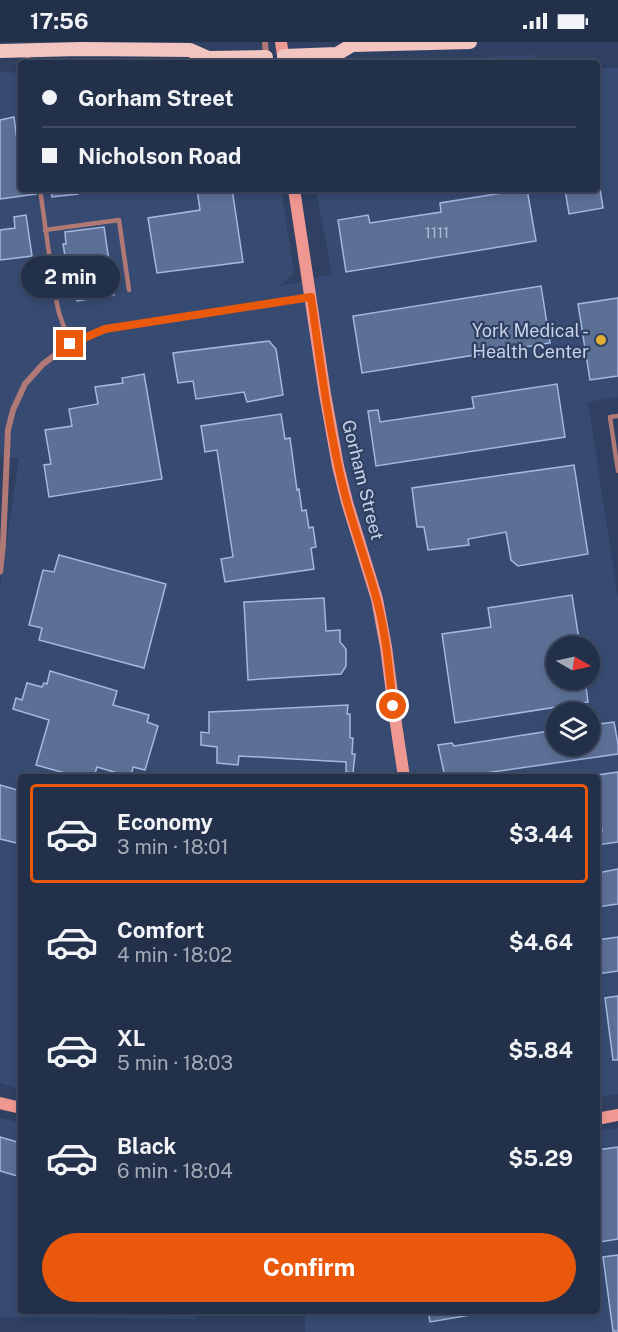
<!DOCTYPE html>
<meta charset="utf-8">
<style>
body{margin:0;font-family:"Public Sans",sans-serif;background:#2b3851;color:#f1f3f6;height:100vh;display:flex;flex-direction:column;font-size:22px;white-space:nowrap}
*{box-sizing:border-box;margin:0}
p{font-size:20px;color:#a3a9b5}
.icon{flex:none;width:33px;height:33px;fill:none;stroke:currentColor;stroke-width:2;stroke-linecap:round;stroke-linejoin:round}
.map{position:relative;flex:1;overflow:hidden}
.panel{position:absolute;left:18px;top:732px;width:582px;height:540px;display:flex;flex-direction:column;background:#23304a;border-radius:6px;box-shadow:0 3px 9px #0003,0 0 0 2px #404b62}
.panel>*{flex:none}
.guide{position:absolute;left:18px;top:18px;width:582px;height:132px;border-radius:6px;box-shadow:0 3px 9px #0003,0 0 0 2px #404b62;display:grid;align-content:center;height:132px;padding:0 24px;background:#23304a}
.needle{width:39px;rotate:99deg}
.controls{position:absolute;left:546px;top:594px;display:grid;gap:12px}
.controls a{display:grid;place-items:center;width:54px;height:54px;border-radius:50%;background:#23304a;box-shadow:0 3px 9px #0003,0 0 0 2px #404b62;font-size:30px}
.end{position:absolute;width:27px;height:27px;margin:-14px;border:8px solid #ea580c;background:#fff;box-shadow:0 0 0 3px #fff}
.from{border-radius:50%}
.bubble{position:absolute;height:42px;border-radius:21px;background:#23304a;box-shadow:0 3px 9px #0003,0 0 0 2px #404b62;font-size:20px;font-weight:700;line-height:42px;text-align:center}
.guide b{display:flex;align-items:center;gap:21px;height:57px;font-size:22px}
.guide b+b{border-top:2px solid #404b62}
.guide i{width:15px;height:15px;background:#f1f3f6}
ul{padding:10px 0 0;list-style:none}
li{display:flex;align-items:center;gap:18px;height:99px;margin:0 12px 9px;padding:0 12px;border:3px solid transparent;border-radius:6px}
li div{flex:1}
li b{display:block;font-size:22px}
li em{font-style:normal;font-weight:700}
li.on{border-color:#ea580c}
li>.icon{width:54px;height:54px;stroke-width:1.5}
.primary-button{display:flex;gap:12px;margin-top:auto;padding:12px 24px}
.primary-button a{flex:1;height:69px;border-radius:36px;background:#ea580c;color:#fff;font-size:24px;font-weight:700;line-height:69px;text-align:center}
.status{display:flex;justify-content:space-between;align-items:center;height:42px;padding:0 30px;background:#23304a;direction:ltr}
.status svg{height:16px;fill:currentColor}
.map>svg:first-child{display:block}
</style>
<div class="status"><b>17:56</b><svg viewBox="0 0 49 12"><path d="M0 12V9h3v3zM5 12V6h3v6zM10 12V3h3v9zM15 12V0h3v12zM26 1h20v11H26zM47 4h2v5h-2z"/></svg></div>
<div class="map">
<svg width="618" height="1290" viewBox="0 0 618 1290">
<rect width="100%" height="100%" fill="#2f4062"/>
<g fill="#374b72" fill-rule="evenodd">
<polygon points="535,13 536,21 346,21"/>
<path d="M597 26H618V355L588 360 618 557V1052L597 1056V735H21V1047L0 1041V547L19 416 0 415V30L21 31V147H281L294 231 278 245 332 232 316 147H597ZM556 604H590V638H556ZM556 670H590V704H556Z"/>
<polygon points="0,1076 21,1081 21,1269 198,1269 197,1277 0,1275"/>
<polygon points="618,1086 618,1290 305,1290 305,1269 597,1269 597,1089"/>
</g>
<g fill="#5c6f95" stroke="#a3b8e1" stroke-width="1.5">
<polygon points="14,75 21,130 21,147 36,147 36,152 0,157 0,78"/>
<polygon points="51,147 78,147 78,152 52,155"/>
<polygon points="197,147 232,147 243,220 157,231 148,176 200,168"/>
<polygon points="527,147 536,199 346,230 338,178 368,173 370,181 441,170 440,161"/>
<polygon points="565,147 600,147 603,166 569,172"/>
<polygon points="26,173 32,214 0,218 0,188 15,186 14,175"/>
<polygon points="104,185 114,253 77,259 70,230 68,231 63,202 66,202 65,190"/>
<polygon points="541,244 550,301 362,331 353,274"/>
<polygon points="618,256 618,334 590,338 578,262"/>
<polygon points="269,299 276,307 283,353 247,360 244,350 196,357 193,339 178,341 173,311"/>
<polygon points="144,332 162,437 49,455 44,423 51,422 45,388 72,384 69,367 98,362 95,345 123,341 122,336"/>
<polygon points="557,342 565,395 376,424 368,369 378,368 380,380 474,366 472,355"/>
<polygon points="281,372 285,397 290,396 297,448 299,447 302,469 306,468 309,486 313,485 316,505 311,506 314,527 225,540 221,517 233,515 217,408 205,410 201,384"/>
<polygon points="574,423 588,512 518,524 511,518 506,490 468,497 469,503 428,508 424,485 417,485 412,446"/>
<polygon points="59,513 166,542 144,626 39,598 42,586 29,583 43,528 54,530"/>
<polygon points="572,553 580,604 556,604 556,638 585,638 588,660 455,681 442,592 491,585 488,566"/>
<polygon points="324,556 326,589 340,588 340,600 346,607 346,624 341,632 248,638 244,560"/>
<polygon points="50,629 117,649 113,663 149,673 147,680 158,684 145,728 133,725 131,735 97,725 94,735 79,735 36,723 49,678 13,667 16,656 22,658 27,641 42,645 44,641 47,642"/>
<polygon points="348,663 347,672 350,672 350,696 353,696 352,712 355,712 353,731 346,730 346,720 239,714 238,723 217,721 217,705 201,703 201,690 209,691 209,670"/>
<polygon points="614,680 618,702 618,712 457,735 445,735 438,703 452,701 454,704 556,688 556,704 590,704 590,683"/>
<polygon points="618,730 618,800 597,803 597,789 602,789 597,755 597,733"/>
<polygon points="0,743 21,749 21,802 0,797"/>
<polygon points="618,827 618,862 597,865 597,831"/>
<polygon points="618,895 618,929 597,932 597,898"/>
<polygon points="618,954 618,1018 613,1018 605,956"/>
<polygon points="0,1095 21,1101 21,1135 0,1129"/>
<polygon points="618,1105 618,1197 600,1200 597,1176 597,1108"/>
<polygon points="618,1213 618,1289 613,1289 603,1215"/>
<polygon points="428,1269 470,1269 470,1273 430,1280"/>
</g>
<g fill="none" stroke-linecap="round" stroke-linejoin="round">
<g stroke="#b17975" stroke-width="4.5">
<polyline points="27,11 28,21"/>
<polyline points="40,147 54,247 59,271 70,302"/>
<polyline points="45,188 119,178 129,248"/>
<polyline points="618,374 610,375 618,429"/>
</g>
<g stroke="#b17975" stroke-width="6">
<polyline points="265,0 266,14"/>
<polyline points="0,530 3,503 8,388 13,368 25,342 43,322 70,302 105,287 310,255"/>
</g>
<g stroke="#ef9791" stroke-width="12">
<polyline points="281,0 284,21"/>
<polyline points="294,147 325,352 338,424 347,460 377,557 386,605 396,682 404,735"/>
<polyline points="0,1061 21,1066"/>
<polyline points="597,1077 618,1073"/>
</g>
<g stroke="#f3c5c1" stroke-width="14">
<polyline points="0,9 81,7 190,8 208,16 266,15"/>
<polyline points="284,14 337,12 352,3 470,0"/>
</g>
</g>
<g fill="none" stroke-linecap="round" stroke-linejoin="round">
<path stroke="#ea580c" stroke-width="8" d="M70 302 105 287 311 255C320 319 328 383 343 445 352 482 366 518 376 555 386 590 389 628 393 664"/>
</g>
<circle fill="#e3ae34" stroke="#2f4062" stroke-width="2" cx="601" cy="298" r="6"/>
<g text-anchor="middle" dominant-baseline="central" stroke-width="4.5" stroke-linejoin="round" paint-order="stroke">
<g font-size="15" fill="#acb9d3">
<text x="437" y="190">1111</text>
</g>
<g font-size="18" fill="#c7d2e8" stroke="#2f4062" text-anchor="end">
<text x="589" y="288">York Medical -<tspan x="589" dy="21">Health Center</tspan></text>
</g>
<g font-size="18" fill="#c7d2e8" stroke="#2f4062">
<text transform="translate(363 438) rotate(76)">Gorham Street</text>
</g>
</g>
</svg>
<div class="controls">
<a><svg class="needle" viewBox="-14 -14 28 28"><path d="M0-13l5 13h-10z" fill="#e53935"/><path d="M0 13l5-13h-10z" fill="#a3a9b5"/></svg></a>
<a><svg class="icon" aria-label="layers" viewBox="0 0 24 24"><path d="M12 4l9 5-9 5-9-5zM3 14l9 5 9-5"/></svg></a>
</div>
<i class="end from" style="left:393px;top:664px"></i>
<i class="end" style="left:70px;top:302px"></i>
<div class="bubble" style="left:21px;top:214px;width:99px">2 min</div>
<div class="guide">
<b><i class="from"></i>Gorham Street</b>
<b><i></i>Nicholson Road</b>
</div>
<section class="panel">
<ul>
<li class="on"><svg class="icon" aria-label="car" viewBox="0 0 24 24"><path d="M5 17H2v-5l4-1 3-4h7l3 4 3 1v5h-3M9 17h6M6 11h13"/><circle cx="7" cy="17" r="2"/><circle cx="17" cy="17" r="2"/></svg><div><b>Economy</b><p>3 min · 18:01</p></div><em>$3.44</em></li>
<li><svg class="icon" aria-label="car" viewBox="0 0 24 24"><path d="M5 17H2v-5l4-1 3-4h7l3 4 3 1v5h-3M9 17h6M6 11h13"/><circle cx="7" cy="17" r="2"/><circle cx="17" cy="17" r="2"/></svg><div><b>Comfort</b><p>4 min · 18:02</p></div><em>$4.64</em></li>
<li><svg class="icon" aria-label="car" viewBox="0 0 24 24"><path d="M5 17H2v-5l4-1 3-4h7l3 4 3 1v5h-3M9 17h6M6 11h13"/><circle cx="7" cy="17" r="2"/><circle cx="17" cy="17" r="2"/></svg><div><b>XL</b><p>5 min · 18:03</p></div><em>$5.84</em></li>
<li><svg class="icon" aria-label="car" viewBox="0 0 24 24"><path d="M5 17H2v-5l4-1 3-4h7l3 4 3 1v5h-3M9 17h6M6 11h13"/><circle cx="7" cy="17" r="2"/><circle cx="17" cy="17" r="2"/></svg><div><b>Black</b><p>6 min · 18:04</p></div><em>$5.29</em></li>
</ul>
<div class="primary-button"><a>Confirm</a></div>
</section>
</div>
